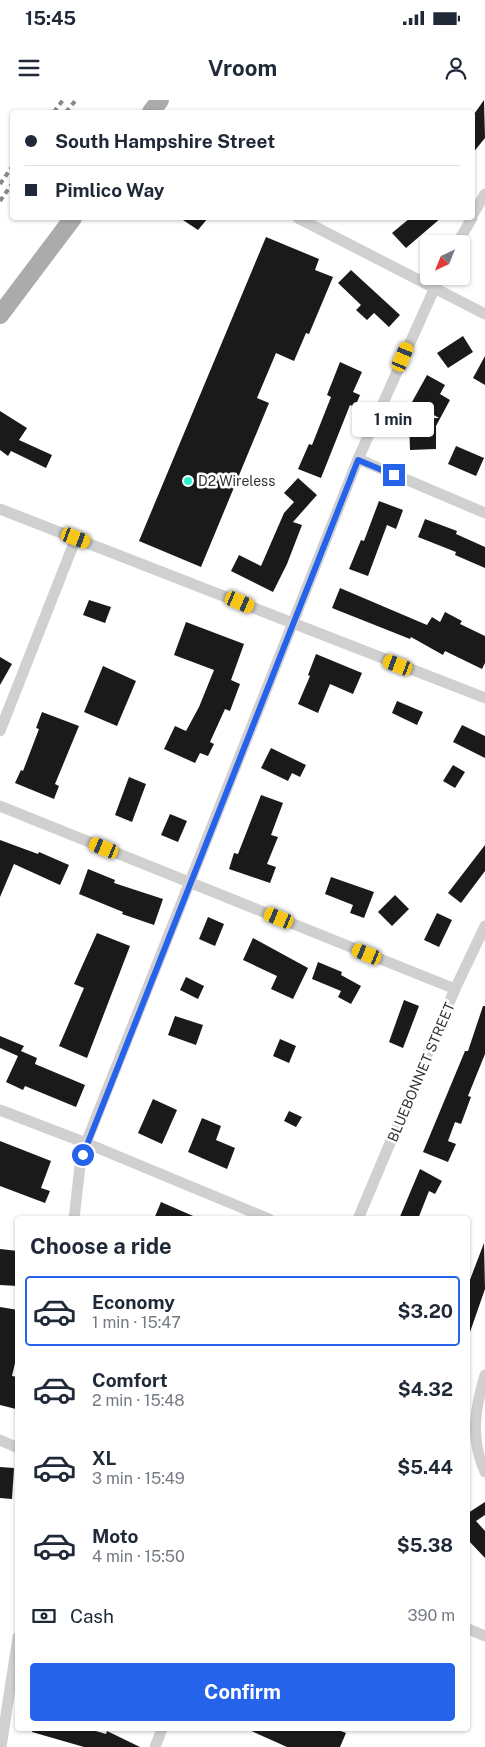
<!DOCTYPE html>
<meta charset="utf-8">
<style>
body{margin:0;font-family:"Public Sans",sans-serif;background:#f2f2f3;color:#1f2937;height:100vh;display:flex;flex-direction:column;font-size:19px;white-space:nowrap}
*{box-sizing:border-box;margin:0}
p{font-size:16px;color:#747a83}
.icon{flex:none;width:28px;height:28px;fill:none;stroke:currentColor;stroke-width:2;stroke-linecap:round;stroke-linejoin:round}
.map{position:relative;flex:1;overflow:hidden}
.sheet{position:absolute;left:15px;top:1116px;width:455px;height:515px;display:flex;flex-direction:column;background:#fff;border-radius:5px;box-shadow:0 1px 4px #0004}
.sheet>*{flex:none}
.hud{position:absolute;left:10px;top:10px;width:465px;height:110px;border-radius:5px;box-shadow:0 1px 4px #0004;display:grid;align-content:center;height:110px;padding:0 15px;background:#fff}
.needle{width:32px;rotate:223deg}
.tools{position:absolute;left:420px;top:135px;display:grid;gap:10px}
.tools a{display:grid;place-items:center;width:50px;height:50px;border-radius:5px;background:#fff;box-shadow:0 1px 4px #0004;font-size:25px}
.end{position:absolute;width:22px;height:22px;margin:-11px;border:6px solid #2563eb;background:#fff;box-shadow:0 0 0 2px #fff}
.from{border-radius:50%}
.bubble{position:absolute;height:35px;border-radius:5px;background:#fff;box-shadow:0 1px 4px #0004;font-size:16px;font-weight:700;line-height:35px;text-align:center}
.car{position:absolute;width:15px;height:30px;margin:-15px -8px;border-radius:6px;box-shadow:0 0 4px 1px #0007;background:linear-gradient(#f5c518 24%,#345 0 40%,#f5c518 0 76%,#345 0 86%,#f5c518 0)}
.hud b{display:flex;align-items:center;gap:18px;height:48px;font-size:19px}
.hud b+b{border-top:1px solid #e0e1e3}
.hud i{width:12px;height:12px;background:#1f2937}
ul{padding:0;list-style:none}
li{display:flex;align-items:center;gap:15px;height:70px;margin:0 10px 8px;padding:0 5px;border:2px solid transparent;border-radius:5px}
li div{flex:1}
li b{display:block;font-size:19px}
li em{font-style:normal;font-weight:700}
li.on{border-color:#2563eb}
li>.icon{width:45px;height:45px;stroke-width:1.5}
h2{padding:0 15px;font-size:22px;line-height:60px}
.pay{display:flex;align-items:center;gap:12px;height:55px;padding:0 15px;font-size:19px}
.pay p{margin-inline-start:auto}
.action{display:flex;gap:10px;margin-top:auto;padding:10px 15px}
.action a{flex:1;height:58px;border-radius:5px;background:#2563eb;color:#fff;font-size:20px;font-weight:700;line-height:58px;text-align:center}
.status{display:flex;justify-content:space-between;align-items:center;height:35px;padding:0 25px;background:#fff;direction:ltr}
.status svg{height:14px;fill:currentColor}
header{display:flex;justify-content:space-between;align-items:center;height:65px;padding:0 15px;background:#fff;font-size:22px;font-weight:700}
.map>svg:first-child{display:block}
</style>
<div class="status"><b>15:45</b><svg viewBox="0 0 49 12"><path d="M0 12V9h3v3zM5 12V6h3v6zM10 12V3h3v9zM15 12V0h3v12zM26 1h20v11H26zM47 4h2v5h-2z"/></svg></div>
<header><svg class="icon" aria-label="menu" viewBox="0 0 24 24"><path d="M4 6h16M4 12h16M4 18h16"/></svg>Vroom<svg class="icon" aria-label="person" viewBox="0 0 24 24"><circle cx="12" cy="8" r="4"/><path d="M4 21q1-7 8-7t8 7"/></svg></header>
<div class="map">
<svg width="485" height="1647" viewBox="0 0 485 1647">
<rect width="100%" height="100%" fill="#fff"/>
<g fill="#1a1a1a">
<polygon points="484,0 485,38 472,54 472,17"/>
<polygon points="180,118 208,118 198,130"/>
<polygon points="410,118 441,118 406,148 392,133"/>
<polygon points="266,137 319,159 315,170 333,177 309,234 306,233 294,261 276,253 257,298 269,303 201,467 139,441"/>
<polygon points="351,170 400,215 389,227 374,213 367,220 356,210 361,205 338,183"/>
<polygon points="463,236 473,252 448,268 437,253"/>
<polygon points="485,256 485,285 473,278"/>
<polygon points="340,262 362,272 353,292 360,295 355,307 350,305 321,378 298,369 309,344 312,345 331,297 327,295"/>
<polygon points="427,275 445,285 440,294 450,300 436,326 436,349 410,350 409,319 439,318 412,302"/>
<polygon points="0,311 27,328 19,340 52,355 46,368 11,351 8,356 0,350"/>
<polygon points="456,346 484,358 476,376 448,364"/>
<polygon points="298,378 317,395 293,422 302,425 287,464 273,492 231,471 239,455 261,466 284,413 294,402 284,393"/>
<polygon points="379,401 403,410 396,429 387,425 368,476 349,469 361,440 364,441"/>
<polygon points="425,419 457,431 456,434 485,447 485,468 455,455 456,452 418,437"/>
<polygon points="340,488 427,525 432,517 440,522 445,512 462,521 460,524 485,536 485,563 482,569 445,551 443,555 411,537 410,539 332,508"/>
<polygon points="89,500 111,507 105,523 83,515"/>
<polygon points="186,522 244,544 231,580 240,584 230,611 225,609 210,642 214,644 208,656 200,653 195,663 164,649 175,626 186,631 199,607 214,570 174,555"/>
<polygon points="316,554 362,573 353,594 330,584 318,613 298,604 310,576 308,575"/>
<polygon points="0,557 12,564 0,585"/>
<polygon points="103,566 136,581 117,626 84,612"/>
<polygon points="397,601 423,612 417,625 392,613"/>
<polygon points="42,612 79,626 55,684 59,686 54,699 15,683 21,670 23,671 39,629 36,628"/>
<polygon points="462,625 485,636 485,658 453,642"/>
<polygon points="271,648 306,665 300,677 292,673 288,681 261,668"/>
<polygon points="453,665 465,672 455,688 443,681"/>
<polygon points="129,677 146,684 132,722 115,715"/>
<polygon points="261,695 283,703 271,735 278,737 267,764 276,767 270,783 229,769 234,753 238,754"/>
<polygon points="170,714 187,721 178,742 161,735"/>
<polygon points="0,740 38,754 39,752 69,765 60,785 14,764 0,797"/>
<polygon points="485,745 485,771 461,803 448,793"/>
<polygon points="88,769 115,780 114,783 163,799 154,825 122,814 123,812 79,794"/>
<polygon points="331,777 374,792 364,818 350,813 353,805 325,794"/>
<polygon points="395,795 409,809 392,826 378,812"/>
<polygon points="437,813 452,820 439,847 424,840"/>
<polygon points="208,817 224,824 215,846 199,839"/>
<polygon points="97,833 130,846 87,958 59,946 84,888 74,884"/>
<polygon points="253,838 308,868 293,899 271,889 277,876 243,860"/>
<polygon points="318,862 342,872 341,875 361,886 351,904 338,897 341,891 312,879"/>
<polygon points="186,877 204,886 198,899 180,890"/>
<polygon points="404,900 419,906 403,948 389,942"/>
<polygon points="483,906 485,906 485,954 468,996 471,997 461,1024 455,1022 448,1041 456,1044 448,1062 423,1052 465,951 468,951"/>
<polygon points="175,916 203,925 196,945 168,935"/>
<polygon points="0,936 24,946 21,951 37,958 35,964 85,985 76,1007 25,986 23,990 6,982 18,956 0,948"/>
<polygon points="280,939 296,946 289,963 273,956"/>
<polygon points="153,999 177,1010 162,1044 138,1033"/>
<polygon points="289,1011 302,1017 296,1027 284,1021"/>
<polygon points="202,1018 221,1026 216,1040 235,1048 227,1069 188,1052"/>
<polygon points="0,1041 51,1061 41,1088 50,1091 45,1103 0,1086"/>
<polygon points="420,1069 442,1081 435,1094 429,1091 418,1119 399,1119"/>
<polygon points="161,1102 200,1119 154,1119"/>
<polygon points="484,1143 485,1189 469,1235 468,1234 468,1185"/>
<polygon points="0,1149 18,1151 18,1186 0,1185"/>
<polygon points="0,1207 18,1210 18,1250 12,1276 18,1277 16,1309 0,1305"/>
<polygon points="0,1367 14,1368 12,1399 0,1398"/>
<polygon points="485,1402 485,1415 476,1421 485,1431 485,1458 468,1440 468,1413"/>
<polygon points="33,1629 89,1629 106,1634 107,1631 140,1647 84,1647 32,1632"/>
<polygon points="247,1629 336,1629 346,1633 340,1647 287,1647"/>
</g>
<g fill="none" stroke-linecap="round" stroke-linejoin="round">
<g stroke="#d0d0d0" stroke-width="11">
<polyline points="472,116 485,94"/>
<polyline points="298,118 485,214"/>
<polyline points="457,144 472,118"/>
<polyline points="358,359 485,413"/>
<polyline points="0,409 485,598"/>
<polyline points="0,631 76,438"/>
<polyline points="0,706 455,889"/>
<polyline points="0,1010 86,1043 269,1119"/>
<polyline points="74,1119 80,1066 86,1043 358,359 440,176"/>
<polyline points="358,1119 455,889 485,826"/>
<path d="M485 1275C475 1308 470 1339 485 1372"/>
<polyline points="0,1340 18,1348"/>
<polyline points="468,1529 485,1536"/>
<polyline points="1,1647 18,1537"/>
<polyline points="155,1647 162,1629"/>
</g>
<g stroke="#ababab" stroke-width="18">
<polyline points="151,12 160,0"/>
<polyline points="0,215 73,118"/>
</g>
<g stroke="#888" stroke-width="4" stroke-dasharray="5 4" stroke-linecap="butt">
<polyline points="54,12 63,0"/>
<polyline points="66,12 76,0"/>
<polyline points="0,84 12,67"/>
<polyline points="0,101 12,84"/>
</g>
</g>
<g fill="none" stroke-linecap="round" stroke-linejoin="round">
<polyline stroke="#2563eb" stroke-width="6" points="83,1055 358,360 394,375"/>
</g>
<circle fill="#2df1ce" stroke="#fff" stroke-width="2" cx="188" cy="381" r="5"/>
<g text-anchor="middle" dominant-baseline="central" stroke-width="5" stroke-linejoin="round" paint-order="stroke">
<g font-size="14" fill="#333" stroke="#fff" text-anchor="start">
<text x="198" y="381">D2 Wireless</text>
</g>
<g font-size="14" fill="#333" stroke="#fff">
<text transform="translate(421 972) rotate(-67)">BLUEBONNET STREET</text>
</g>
</g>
</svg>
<div class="tools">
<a><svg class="needle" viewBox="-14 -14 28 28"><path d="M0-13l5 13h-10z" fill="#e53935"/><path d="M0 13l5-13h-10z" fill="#747a83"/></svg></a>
</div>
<i class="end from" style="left:83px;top:1055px"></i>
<i class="end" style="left:394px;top:375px"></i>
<div class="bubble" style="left:352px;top:302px;width:82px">1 min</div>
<i class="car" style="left:403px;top:257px;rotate:23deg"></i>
<i class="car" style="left:76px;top:438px;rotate:111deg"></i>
<i class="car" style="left:240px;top:502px;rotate:113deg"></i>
<i class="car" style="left:398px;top:565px;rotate:291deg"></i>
<i class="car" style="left:104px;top:748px;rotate:292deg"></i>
<i class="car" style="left:279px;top:818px;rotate:292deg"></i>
<i class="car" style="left:367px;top:854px;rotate:292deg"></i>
<div class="hud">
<b><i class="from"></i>South Hampshire Street</b>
<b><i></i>Pimlico Way</b>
</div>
<section class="sheet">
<h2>Choose a ride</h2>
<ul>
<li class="on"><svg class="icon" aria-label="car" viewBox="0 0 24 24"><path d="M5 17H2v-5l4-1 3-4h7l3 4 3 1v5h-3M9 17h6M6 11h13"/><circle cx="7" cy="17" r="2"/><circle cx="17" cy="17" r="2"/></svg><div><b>Economy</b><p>1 min · 15:47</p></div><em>$3.20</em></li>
<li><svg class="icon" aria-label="car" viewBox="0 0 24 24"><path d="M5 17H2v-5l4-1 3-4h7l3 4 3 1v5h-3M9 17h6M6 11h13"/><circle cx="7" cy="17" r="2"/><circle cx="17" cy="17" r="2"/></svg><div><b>Comfort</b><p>2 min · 15:48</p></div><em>$4.32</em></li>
<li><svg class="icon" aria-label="car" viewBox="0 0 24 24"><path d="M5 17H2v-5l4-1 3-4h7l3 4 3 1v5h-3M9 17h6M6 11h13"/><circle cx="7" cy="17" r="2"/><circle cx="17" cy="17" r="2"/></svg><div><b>XL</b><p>3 min · 15:49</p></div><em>$5.44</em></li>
<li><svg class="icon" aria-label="car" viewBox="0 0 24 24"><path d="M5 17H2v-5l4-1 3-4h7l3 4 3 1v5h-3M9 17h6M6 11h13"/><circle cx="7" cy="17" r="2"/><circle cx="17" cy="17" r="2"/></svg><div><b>Moto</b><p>4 min · 15:50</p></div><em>$5.38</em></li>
</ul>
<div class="pay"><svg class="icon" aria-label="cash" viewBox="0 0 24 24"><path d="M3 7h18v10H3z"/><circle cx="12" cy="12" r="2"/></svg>Cash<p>390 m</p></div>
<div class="action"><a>Confirm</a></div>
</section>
</div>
